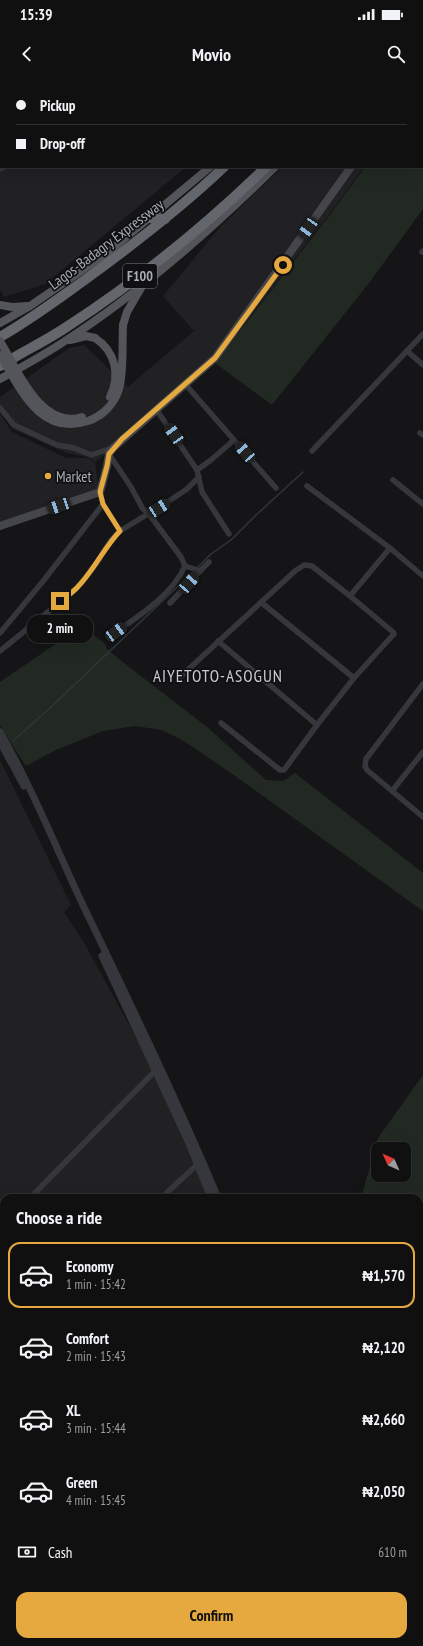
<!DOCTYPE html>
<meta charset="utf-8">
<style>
body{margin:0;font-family:"PT Sans Narrow",sans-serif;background:#1e1e1f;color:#f1f3f6;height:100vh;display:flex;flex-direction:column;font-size:15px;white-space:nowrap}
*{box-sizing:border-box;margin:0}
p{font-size:13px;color:#9c9d9f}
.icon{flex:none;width:22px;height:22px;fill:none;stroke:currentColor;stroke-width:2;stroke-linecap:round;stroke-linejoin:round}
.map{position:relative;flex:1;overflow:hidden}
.side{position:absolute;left:0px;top:1114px;width:423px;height:452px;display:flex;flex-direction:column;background:#101011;border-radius:12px 12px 0 0;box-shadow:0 4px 16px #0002,0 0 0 1px #303031}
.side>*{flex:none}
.top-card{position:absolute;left:0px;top:0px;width:423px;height:88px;box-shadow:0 4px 16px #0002,0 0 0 1px #303031;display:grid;align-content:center;height:88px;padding:0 16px;background:#101011}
.needle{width:26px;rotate:315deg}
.controls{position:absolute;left:371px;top:1062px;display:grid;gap:8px}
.controls a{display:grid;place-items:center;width:40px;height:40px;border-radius:8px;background:#101011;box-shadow:0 4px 16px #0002,0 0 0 1px #303031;font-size:20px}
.end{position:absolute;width:18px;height:18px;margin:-9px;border:5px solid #e5a93f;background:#111;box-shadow:0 0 0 2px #111}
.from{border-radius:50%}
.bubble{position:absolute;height:28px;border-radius:12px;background:#101011;box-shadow:0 4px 16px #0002,0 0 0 1px #303031;font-size:13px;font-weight:600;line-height:28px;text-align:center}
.car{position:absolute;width:12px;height:24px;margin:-12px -6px;border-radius:5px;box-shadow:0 0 3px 1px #0007;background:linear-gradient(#222 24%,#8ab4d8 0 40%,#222 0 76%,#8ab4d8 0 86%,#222 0)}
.top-card b{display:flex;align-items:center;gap:14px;height:38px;font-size:15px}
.top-card b+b{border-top:1px solid #303031}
.top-card i{width:10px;height:10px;background:#f1f3f6}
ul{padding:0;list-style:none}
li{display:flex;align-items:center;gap:12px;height:66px;margin:0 8px 6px;padding:0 8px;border:2px solid transparent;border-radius:12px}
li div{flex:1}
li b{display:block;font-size:15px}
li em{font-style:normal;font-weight:600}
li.selected{border-color:#e5a93f}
li>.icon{width:36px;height:36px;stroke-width:1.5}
h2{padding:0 16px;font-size:18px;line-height:48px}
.pay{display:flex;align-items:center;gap:10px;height:44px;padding:0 16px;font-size:15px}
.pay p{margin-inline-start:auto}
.cta{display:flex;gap:8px;margin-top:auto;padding:8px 16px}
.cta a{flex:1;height:46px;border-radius:12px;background:#e5a93f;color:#111;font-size:16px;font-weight:600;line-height:46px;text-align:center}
.status{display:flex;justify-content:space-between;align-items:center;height:28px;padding:0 20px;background:#101011;direction:ltr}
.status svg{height:11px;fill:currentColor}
header{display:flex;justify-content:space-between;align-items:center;height:52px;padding:0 16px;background:#101011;font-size:18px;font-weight:600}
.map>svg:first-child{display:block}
</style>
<div class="status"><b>15:39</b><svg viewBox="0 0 49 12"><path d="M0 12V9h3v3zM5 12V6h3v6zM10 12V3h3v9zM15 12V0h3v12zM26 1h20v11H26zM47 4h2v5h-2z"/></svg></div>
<header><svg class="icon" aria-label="back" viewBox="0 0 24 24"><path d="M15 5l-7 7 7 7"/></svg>Movio<svg class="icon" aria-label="search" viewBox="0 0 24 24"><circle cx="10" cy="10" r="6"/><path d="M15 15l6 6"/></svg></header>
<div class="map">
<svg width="423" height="1566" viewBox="0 0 423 1566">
<rect width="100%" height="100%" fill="#151517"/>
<g fill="#212124">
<polygon points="0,0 280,0 1,1 1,87 186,87 45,204 4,217 0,210"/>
<polygon points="282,87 364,87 328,136 214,283 95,382 88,377 67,373 13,349 0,332 0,317 69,268 84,265 128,307 194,251 163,216 221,146"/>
<polygon points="0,334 12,352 66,378 88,378 95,383 99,409 0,443"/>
<polygon points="0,680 71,825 64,832 86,866 141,967 211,1118 4,1118 4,1271 0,1275"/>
<polygon points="419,1427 423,1431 423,1543 419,1533"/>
</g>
<g fill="#222922" fill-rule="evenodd">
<polygon points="423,6 423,129 369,203 272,325 215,283 329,136 365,87 422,87"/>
<polygon points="82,546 104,563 107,569 124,583 207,647 266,700 283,701 295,693 423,793 423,831 238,698 184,661 162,650 135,646 103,651 56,670 26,686 0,646 0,602"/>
<path d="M423 995V1431L419 1427V1118H361L378 1058ZM378 1069H404V1095H378Z"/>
</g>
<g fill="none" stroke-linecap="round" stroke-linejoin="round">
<g stroke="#2e363c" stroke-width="1.5">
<polyline points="197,488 211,474 231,460 255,436 303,392"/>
<polyline points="13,661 50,628 194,491"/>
</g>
<g stroke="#36373c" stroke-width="5.5">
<polyline points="2,1 2,0"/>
<polyline points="127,1 129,0"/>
<polyline points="153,1 154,0"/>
<polyline points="0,5 1,5"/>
<polyline points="0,43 1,42"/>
<polyline points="0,89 4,87"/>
<polyline points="422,172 423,171"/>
<polyline points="407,271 423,285"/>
<polyline points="186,305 276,408"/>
<polyline points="0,328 14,345 57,365 74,368 91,375 112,368"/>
<polyline points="156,329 197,390 202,412 229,454"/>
<polyline points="420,353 423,355"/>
<polyline points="312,371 423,254"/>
<path d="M109 374 131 407 143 429 149 434 181 477 185 486C172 515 140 535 116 552"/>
<polyline points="197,390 211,380 234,360"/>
<polyline points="393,400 423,424"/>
<polyline points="307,406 390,468 423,496"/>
<polyline points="100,412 103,424 120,451"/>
<polyline points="185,486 200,491 209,482"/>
<polyline points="350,516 390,468"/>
<polyline points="170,523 200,491"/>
<polyline points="262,523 354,598"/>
<polyline points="0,553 44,500 103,424"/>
<polyline points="218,561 317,645"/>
<polyline points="0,571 76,509 96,484 111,460 120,451 169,421 187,409 199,397"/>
<polyline points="180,597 295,491 304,485 312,486 350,516 393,552 394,554 392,556 354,598 317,645 284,690 280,690 221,643"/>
<polyline points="423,604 366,679 365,686 367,690 423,737"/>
<polyline points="392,711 423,672"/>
<polyline points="30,1118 155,991"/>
<polyline points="161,1118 199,1083"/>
<polyline points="0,1146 4,1145"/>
<polyline points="0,1273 4,1270"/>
<polyline points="0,1504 4,1500"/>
<polyline points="176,1562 181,1566"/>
<polyline points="43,1566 47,1562"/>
<polyline points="273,1566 278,1562"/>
<polyline points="337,1566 341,1562"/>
</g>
<g stroke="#36373c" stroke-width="7">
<path d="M0 652C31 706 55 765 81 821 128 919 176 1018 218 1118"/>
<polyline points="0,662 24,706"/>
<polyline points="102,876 188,1061 211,1118"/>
<polyline points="419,1542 423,1552"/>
<polyline points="419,1558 423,1566"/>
</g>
<g stroke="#45464b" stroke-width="8">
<polyline points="417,1 418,0"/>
<polyline points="0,446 100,412 107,386 109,373 113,368 215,278 351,87"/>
</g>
<g stroke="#53555a" stroke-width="8">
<polyline points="295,1 296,0"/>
<polyline points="356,1 357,0"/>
<polyline points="0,225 12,227 28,226"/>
<polyline points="0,243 30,226 106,174 210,87"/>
<polyline points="123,245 127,232 141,208"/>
<polyline points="70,260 86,256 95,258"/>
<path d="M0 299C22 287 44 275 65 261 141 212 211 150 275 87"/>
</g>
<g stroke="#63666c" stroke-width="10">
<polyline points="307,1 308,0"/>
<polyline points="347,1 348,0"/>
<polyline points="150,138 165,139"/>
<path d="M0 257C30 240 58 219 86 199 134 164 181 128 224 87"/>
<path d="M0 286C22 272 46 261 68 246 139 200 205 146 266 87"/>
</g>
<g stroke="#53555a" stroke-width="8">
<path d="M95 258C115 271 121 295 110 317"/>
<path d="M0 261C17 289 41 350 82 337"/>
<path d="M0 275C20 308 40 357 88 341 103 336 115 323 119 309 124 292 122 264 123 245"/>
</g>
</g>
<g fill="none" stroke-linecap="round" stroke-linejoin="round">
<path stroke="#e5a93f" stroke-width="5" d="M60 521C88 505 99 473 120 451L103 424 100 412 107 386 109 374 122 359 215 278 283 185"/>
</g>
<circle fill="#e5a93f" stroke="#101012" stroke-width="1.5" cx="48" cy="396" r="4"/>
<g text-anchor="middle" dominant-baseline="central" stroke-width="3.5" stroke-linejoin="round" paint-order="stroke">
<rect fill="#101012" stroke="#7a7e85" stroke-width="1" x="123" y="184" width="34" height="24" rx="3"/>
<g font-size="14" font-weight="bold" fill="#a8adb6">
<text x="140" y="196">F100</text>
</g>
<g font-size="15" fill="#a8adb6" stroke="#101012">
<text transform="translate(106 164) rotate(-37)">Lagos-Badagry Expressway</text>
</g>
<g font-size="15" fill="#a8adb6" stroke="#101012" text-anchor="start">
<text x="56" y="396">Market</text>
</g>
<g font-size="17" letter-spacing="1" fill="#c9ccd2" stroke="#101012">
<text x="218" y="596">AIYETOTO-ASOGUN</text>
</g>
</g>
</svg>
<div class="controls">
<a><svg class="needle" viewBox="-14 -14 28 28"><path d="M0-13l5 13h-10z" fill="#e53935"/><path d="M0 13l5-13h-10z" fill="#9c9d9f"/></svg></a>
</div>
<i class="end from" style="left:283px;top:185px"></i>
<i class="end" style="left:60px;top:521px"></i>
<div class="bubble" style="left:27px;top:535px;width:66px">2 min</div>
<i class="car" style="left:308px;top:148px;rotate:215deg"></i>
<i class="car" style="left:174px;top:354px;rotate:325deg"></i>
<i class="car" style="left:245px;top:372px;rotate:319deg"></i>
<i class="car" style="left:59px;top:426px;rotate:251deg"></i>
<i class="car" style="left:159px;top:428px;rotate:57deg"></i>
<i class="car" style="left:189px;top:503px;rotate:41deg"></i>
<i class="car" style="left:116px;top:552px;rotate:54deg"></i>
<div class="top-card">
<b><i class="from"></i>Pickup</b>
<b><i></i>Drop-off</b>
</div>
<section class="side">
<h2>Choose a ride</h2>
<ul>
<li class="selected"><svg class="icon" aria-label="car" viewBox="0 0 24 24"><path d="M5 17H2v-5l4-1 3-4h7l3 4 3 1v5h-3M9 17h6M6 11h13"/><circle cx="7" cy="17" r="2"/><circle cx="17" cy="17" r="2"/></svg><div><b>Economy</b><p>1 min · 15:42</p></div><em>₦1,570</em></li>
<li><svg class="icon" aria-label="car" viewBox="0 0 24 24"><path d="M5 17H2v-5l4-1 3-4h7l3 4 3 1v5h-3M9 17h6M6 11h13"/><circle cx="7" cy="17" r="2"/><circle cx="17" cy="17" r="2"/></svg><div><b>Comfort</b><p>2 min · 15:43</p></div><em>₦2,120</em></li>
<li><svg class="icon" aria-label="car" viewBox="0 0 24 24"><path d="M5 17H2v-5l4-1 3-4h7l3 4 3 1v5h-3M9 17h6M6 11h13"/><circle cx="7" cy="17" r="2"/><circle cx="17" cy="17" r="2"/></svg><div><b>XL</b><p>3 min · 15:44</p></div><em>₦2,660</em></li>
<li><svg class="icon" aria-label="car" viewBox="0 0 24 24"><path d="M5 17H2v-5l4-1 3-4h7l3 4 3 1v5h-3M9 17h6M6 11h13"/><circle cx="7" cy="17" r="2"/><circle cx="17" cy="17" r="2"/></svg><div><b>Green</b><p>4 min · 15:45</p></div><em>₦2,050</em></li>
</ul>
<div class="pay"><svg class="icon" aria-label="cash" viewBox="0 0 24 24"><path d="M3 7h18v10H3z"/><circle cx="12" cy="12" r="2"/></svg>Cash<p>610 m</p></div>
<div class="cta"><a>Confirm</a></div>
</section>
</div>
